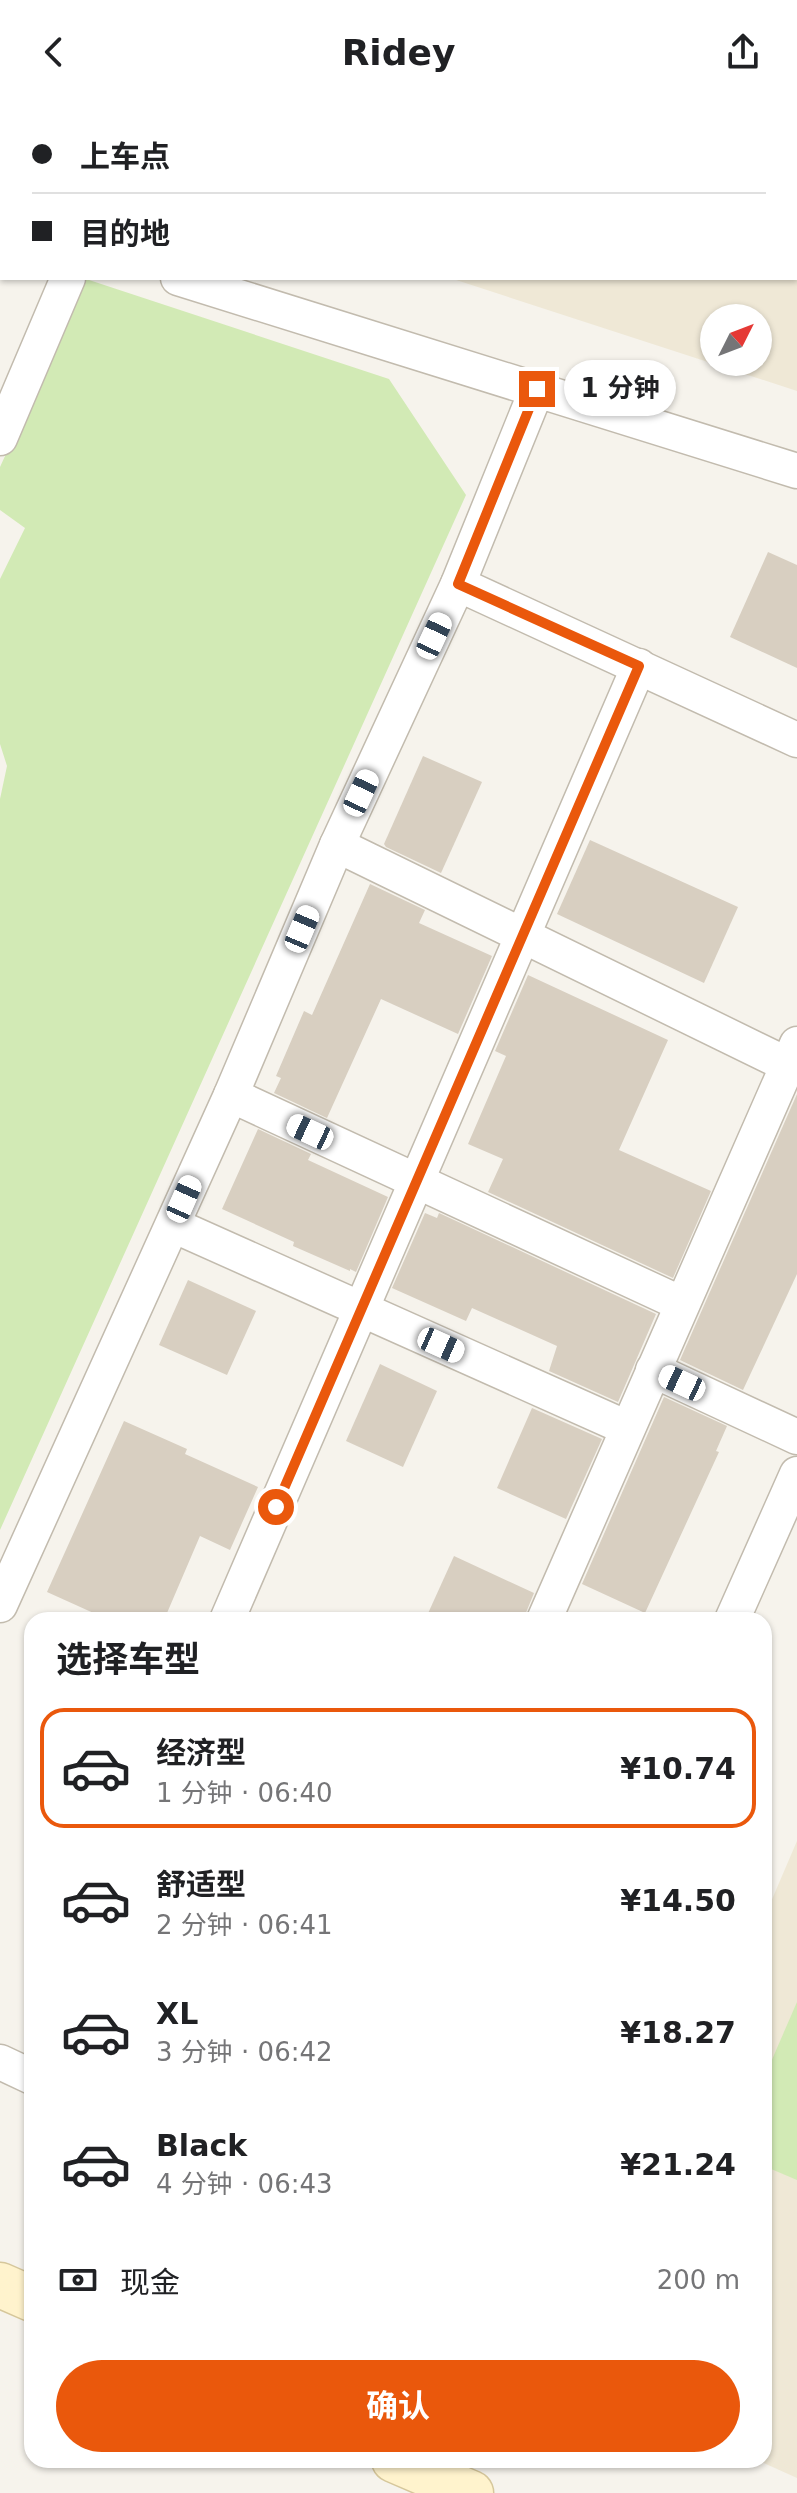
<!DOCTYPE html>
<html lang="zh">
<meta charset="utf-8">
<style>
body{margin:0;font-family:"DejaVu Sans","Noto Sans SC",sans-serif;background:#f6f6f6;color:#202124;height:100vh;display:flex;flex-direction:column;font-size:30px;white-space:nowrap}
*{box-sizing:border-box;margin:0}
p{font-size:26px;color:#757577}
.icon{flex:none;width:44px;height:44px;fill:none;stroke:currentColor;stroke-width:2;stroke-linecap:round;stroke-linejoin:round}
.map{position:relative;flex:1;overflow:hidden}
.panel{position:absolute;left:24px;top:1508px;width:748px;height:856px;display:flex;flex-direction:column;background:#fff;border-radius:24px;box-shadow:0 2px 6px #0004}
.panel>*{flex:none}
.top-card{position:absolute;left:0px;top:0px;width:798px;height:176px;box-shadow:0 2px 6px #0004;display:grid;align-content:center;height:176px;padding:0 32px;background:#fff}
.needle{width:52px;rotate:48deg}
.tools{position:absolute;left:700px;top:200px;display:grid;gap:16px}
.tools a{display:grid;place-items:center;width:72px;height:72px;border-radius:50%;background:#fff;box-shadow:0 2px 6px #0004;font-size:40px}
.end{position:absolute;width:36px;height:36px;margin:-18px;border:10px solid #ea580c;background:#fff;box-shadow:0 0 0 4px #fff}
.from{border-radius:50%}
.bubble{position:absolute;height:56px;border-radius:28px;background:#fff;box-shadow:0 2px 6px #0004;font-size:26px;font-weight:700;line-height:56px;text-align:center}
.car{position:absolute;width:24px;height:48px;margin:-24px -12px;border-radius:10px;box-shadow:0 0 6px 2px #0007;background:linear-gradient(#fff 24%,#345 0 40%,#fff 0 76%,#345 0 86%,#fff 0)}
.top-card b{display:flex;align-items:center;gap:28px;height:76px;font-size:30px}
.top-card b+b{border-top:2px solid #e0e0e0}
.top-card i{width:20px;height:20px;background:#202124}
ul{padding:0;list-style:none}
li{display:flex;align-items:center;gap:24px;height:120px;margin:0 16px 12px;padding:0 16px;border:4px solid transparent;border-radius:24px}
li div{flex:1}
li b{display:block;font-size:30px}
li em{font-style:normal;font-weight:700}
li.selected{border-color:#ea580c}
li>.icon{width:72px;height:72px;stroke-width:1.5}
h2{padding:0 32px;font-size:36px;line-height:96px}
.pay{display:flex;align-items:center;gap:20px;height:88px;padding:0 32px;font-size:30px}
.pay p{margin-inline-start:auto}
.action{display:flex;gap:16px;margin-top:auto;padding:16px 32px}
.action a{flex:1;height:92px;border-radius:48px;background:#ea580c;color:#fff;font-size:32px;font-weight:700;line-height:92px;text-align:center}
header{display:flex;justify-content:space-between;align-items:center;height:104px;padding:0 32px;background:#fff;font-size:36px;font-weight:700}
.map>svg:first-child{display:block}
</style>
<header><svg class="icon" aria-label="back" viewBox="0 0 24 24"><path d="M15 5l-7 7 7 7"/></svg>Ridey<svg class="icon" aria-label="share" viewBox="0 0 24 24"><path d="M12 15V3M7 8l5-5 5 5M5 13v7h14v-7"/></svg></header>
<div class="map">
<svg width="797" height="2389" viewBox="0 0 797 2389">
<rect width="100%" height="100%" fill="#f6f3ec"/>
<g fill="#efe8d6" fill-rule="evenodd">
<path d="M261 0H797V287L450 174H796V2H260ZM714 214H758V258H714Z"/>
<polygon points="797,1737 797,2374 757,2356 764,2356 764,1814"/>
</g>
<g fill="#d2eab5">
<polygon points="86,175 389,275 466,391 0,1426 0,695 7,662 0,640 0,475 25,424 0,406 0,363"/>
<polygon points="797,1898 797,2076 764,2062 764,1974"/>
</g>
<g fill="#d8cfc1">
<polygon points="768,448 797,461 797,564 730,533"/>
<polygon points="423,652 482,678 441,769 386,743 384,740"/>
<polygon points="590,736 738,803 704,879 557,810"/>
<polygon points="370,780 425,806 419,819 492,852 458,930 381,895 327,1014 274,989 281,974 276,972 304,907 312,911"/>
<polygon points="528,871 668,936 619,1046 711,1087 673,1174 488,1088 503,1055 468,1040 506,952 495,947"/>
<polygon points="797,990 797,1170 743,1286 680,1256"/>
<polygon points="258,1025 311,1050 308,1056 388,1093 356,1168 350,1165 350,1167 293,1142 294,1138 222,1105"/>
<polygon points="425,1109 437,1114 439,1109 656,1210 618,1298 549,1267 557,1242 472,1204 466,1217 392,1184"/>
<polygon points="188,1176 256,1207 227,1271 159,1241"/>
<polygon points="380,1260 437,1287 403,1363 346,1337"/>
<polygon points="664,1293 727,1322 716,1347 719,1348 645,1509 582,1480"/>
<polygon points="532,1304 602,1335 566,1415 497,1384"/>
<polygon points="124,1317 187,1345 185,1350 258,1383 230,1446 200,1432 164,1516 109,1516 47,1488"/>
<polygon points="454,1452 534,1489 523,1516 425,1516"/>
</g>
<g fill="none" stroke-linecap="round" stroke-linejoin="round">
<defs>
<g id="street">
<polyline points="168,2 169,0"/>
<polyline points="0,119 2,120"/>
<polyline points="178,174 797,367"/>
<polyline points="0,334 68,174"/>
<polyline points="458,480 797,636"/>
<polyline points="337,741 788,961"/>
<polyline points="231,991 682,1200"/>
<polyline points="173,1121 627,1324"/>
<polyline points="653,1266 797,1333"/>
<polyline points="0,1501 231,991 337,741 458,480 537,285"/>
<polyline points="227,1516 639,562"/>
<polyline points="544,1516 797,940"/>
<polyline points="732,1516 797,1370"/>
<polyline points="0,1958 32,1973"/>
</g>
<g id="secondary">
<polyline points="0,2181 32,2195"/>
<polyline points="394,2356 471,2389"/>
</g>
</defs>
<use href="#street" stroke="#c2bbae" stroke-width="37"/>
<use href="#secondary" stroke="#d6c79b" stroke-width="47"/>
<use href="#street" stroke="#fff" stroke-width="34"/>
<use href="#secondary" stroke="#fff3cd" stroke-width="44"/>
</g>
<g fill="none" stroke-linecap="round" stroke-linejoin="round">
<polyline stroke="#ea580c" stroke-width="10" points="276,1403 639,562 458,480 537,285"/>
</g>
</svg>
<div class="tools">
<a><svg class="needle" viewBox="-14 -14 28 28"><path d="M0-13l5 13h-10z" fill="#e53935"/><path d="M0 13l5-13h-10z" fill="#757577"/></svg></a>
</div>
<i class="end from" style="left:276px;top:1403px"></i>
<i class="end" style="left:537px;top:285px"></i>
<div class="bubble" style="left:564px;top:256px;width:112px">1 分钟</div>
<i class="car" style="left:434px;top:532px;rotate:25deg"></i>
<i class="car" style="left:361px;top:689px;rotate:25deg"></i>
<i class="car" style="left:302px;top:825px;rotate:23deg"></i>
<i class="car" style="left:310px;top:1028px;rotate:295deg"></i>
<i class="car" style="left:184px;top:1095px;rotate:24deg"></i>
<i class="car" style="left:441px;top:1241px;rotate:114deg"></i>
<i class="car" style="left:682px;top:1279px;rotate:295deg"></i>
<div class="top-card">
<b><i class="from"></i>上车点</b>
<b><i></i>目的地</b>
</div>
<section class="panel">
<h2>选择车型</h2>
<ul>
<li class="selected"><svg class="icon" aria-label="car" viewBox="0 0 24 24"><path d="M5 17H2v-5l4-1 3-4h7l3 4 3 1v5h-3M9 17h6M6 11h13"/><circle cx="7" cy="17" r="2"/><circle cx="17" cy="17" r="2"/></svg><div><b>经济型</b><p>1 分钟 · 06:40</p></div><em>¥10.74</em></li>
<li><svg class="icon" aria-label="car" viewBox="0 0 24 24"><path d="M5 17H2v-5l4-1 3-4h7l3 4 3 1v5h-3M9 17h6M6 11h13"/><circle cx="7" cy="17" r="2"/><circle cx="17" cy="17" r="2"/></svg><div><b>舒适型</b><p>2 分钟 · 06:41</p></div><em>¥14.50</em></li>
<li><svg class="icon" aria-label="car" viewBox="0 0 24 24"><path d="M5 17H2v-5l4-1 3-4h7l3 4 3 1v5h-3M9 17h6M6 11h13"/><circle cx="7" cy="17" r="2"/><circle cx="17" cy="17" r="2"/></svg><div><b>XL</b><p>3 分钟 · 06:42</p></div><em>¥18.27</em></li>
<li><svg class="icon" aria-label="car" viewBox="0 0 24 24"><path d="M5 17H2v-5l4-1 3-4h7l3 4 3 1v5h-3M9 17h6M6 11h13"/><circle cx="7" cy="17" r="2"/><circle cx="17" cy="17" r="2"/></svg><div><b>Black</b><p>4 分钟 · 06:43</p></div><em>¥21.24</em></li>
</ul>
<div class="pay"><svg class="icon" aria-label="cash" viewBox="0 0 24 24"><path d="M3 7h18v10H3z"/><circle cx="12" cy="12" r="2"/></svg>现金<p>200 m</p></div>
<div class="action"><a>确认</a></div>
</section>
</div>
